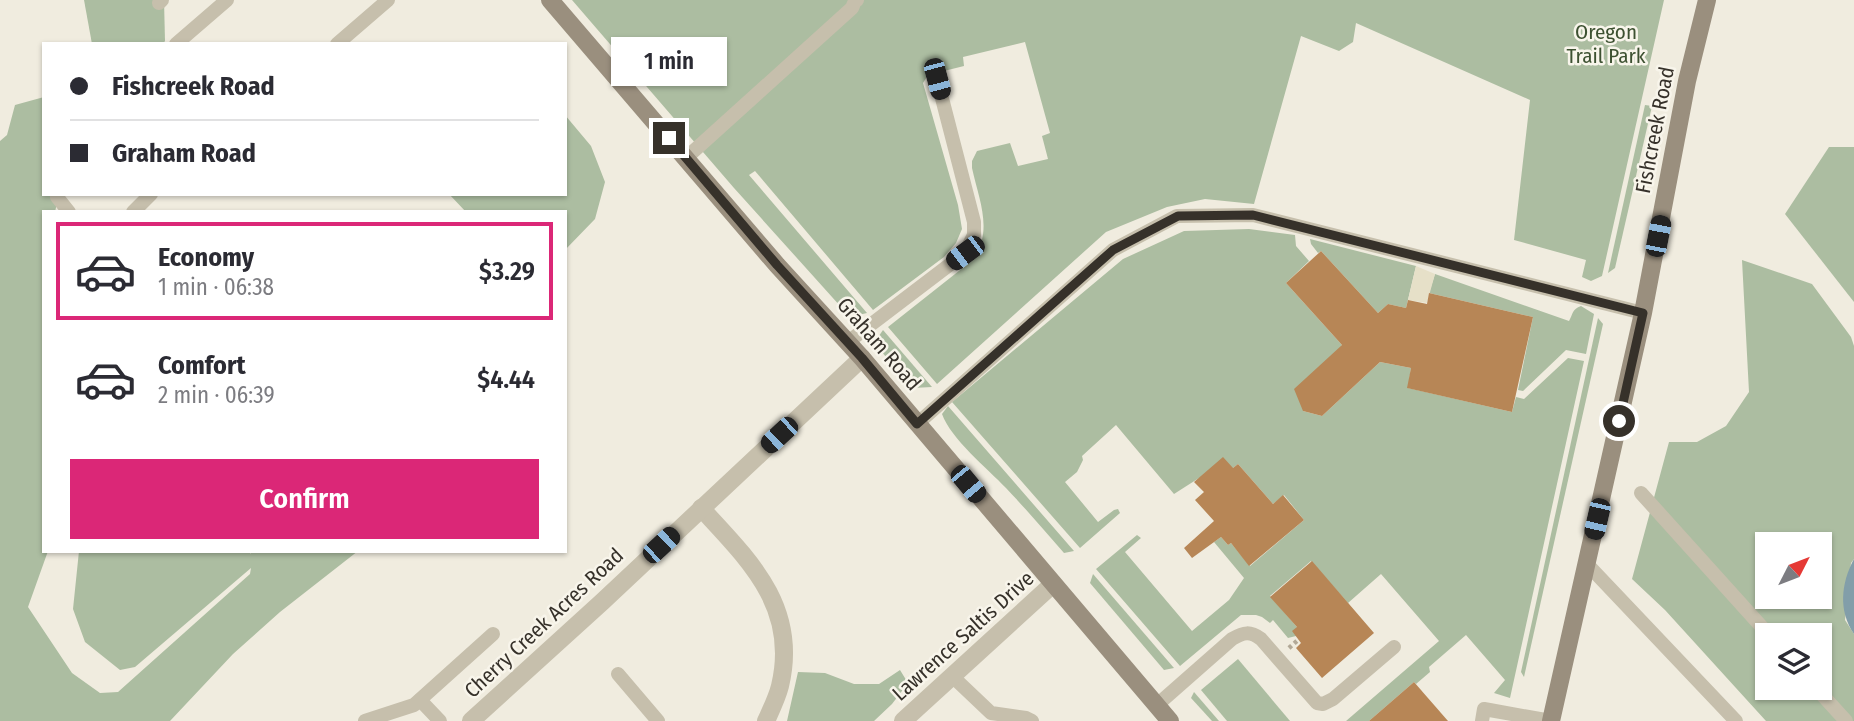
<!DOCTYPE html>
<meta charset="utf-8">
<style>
body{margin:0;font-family:"Fira Sans Condensed",sans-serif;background:#f7f7f7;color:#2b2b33;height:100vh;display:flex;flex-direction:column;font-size:26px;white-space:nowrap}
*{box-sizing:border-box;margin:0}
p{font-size:23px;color:#7c7c81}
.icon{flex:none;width:38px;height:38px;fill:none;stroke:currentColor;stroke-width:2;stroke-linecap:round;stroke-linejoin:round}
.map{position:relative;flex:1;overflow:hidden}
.drawer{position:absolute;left:42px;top:210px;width:525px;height:343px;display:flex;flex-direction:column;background:#fff;border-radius:0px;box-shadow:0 2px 5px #0004}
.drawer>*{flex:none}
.guide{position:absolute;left:42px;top:42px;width:525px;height:154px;border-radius:0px;box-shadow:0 2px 5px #0004;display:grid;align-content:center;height:154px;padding:0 28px;background:#fff}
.needle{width:46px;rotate:48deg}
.fabs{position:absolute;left:1755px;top:532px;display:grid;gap:14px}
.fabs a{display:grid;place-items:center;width:77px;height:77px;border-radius:0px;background:#fff;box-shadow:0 2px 5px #0004;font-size:35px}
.end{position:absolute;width:32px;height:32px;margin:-16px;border:9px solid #36312a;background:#fff;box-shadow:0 0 0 4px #fff}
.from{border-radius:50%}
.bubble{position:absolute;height:49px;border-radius:0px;background:#fff;box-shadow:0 2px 5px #0004;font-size:23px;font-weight:600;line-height:49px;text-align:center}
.car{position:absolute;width:21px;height:42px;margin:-21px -10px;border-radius:9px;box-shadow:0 0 5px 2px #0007;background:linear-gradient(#222 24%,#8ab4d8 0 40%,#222 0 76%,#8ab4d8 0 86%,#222 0)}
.guide b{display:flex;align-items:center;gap:24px;height:66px;font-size:26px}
.guide b+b{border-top:2px solid #e1e1e2}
.guide i{width:18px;height:18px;background:#2b2b33}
ul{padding:12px 0 0;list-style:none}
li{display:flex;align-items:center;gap:21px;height:98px;margin:0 14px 10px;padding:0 14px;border:4px solid transparent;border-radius:0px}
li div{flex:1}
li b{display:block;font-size:26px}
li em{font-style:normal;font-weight:600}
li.on{border-color:#db2777}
li>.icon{width:63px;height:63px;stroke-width:1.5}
.button{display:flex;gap:14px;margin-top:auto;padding:14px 28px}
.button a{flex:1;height:80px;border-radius:0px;background:#db2777;color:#fff;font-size:28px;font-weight:600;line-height:80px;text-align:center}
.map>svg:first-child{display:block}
</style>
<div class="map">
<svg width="1854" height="721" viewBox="0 0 1854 721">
<rect width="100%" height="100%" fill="#f0ecdf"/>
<g fill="#acbda1" fill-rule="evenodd">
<polygon points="84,0 164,0 165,41 163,44 92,44"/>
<path d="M572 0H1664L1602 276 1591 281 1582 277 1586 260 1514 240 1530 100 1356 23 1353 42 1339 51 1301 36 1254 204 1205 199 1167 207 1106 232 937 384 888 327 974 259C993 229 979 200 972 168V161L977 151 1010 143 1018 166 1048 159 1042 136 1050 133 1025 42 963 57 964 66 928 75 923 83 958 205 962 229 956 243 944 257 873 310 755 171 749 175 867 313 850 317 734 188Z"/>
<polygon points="44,97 44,194 59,194 55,212 44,212 44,551 48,551 28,607 72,673 100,693 118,692 250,574 251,568 135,667 120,670 85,642 73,609 79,551 249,551 251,554 251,551 358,551 280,612 233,654 170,721 0,721 0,141 7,135 15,105"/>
<polygon points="1645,105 1652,106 1615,268 1608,273"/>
<polygon points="565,115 591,146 605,182 595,219 565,250 565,212 466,212 449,194 565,194"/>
<polygon points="1829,147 1854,147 1854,302 1785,214"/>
<polygon points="1249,229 1295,235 1296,246 1309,261 1286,283 1342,345 1303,411 1322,416 1380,362 1411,368 1408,388 1512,412 1516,397 1524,399 1568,358 1584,361 1510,698 1494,693 1505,680 1466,635 1429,667 1430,672 1416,684 1414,682 1369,721 1346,721 1439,641 1381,574 1348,603 1311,561 1270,596 1297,627 1296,636 1288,638 1273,620 1270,623 1262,617 1256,615 1241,615 1180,666 1096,569 1137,535 1141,538 1125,552 1192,631 1229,600 1244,578 1214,542 1221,537 1228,545 1231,543 1250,566 1304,520 1284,495 1273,504 1238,464 1233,468 1199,478 1174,494 1116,425 1082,456 1083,460 1077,472 1065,482 1098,522 1114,510 1118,509 1120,513 1080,548 952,402 1123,259 1184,231"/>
<polygon points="1310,239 1416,266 1406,308 1388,304 1378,313 1321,251 1318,253 1311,244"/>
<path d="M1742 260 1812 284 1851 337 1854 346V559L1851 563 1845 620 1854 634V721H1766L1665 610 1632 579 1669 442H1697L1726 426 1749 392ZM1768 544H1820V597H1768ZM1768 635H1820V688H1768Z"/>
<path d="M1435 274 1569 321C1573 314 1572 309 1581 306L1594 314 1586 354 1566 350 1523 391 1518 390 1533 317 1429 293Z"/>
<polygon points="1598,318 1603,324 1524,677 1521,672"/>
<polygon points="883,330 932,387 913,388 874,343"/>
<path d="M948 406 1074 551 1064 553C1045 531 1026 509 1006 488 987 468 951 439 942 414Z"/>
<polygon points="1093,574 1174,668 1164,670 1090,583"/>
<polygon points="1238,659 1290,721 1227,721 1201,690"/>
<polygon points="900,670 908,683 892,704 874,721 787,721 798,672 825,673 854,684 879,684"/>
<polygon points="1194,692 1219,721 1212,721 1191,698"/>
</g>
<polygon fill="#e6e0c8" points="1416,266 1435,274 1427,303 1408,300"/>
<path fill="#829ea9" d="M1854 559V634C1838 611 1841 583 1854 559Z"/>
<g fill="#b78656">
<polygon points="1321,251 1378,313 1388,304 1406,308 1408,300 1427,304 1429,293 1533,317 1512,412 1407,388 1411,368 1380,362 1322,416 1303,411 1294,389 1342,345 1286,283"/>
<polygon points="1223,457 1233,468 1238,464 1273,504 1283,495 1304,520 1249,566 1231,543 1228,545 1221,537 1192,558 1184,548 1214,521 1195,500 1204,492 1194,482"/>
<polygon points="1312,561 1374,633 1322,678 1296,648 1301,643 1292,631 1297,627 1270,597"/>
<polygon points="1414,682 1448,721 1369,721"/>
</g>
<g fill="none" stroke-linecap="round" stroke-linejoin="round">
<polyline stroke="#b2a997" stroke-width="4.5" stroke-dasharray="3.5 3.5" stroke-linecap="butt" points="1289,648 1299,639"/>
<g stroke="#c6bfac" stroke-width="14">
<polyline points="159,3 162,0"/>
<polyline points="176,44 227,0"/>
<polyline points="337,44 388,0"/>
<polyline points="686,158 852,8 855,1 857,0"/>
<polyline points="58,194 57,197 69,212"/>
<polyline points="133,212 151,194"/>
<polyline points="848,342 965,253 974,235 974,222 937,79"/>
<polyline points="917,424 1113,250 1177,216 1253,215 1643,313"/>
<polyline points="1641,493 1769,635"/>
<polyline points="1587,564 1736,721"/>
<polyline points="618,674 658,721"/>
<polyline points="952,676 991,713 1026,718 1032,721"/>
<polyline points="1816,688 1846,721"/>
<polyline points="420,700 440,721"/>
<path d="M1157 705 1232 639C1244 632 1250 631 1261 639L1317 703 1323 704 1333 699 1394 647"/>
<polyline points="365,721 414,705 493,634"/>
<polyline points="1482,721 1484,709 1551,721"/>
</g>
<g stroke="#c6bfac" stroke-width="18">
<path d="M701 508C749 560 799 607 780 686 777 698 771 710 766 721"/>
<polyline points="471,721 602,602 862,358"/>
<polyline points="903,721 1053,584"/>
</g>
<g stroke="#9a8f7e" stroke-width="18">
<polyline points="550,0 777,265 862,358 1170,721"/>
<polyline points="1551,721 1643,313 1687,81 1707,0"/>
</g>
</g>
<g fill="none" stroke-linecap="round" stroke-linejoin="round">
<polyline stroke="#36312a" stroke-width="9" points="669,138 777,265 862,358 917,424 1113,250 1178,216 1253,215 1643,313 1619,421"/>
</g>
<g text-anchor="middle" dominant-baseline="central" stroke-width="5" stroke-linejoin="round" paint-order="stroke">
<g font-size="21" fill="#3d5131" stroke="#f8f5eb">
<text x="1606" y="32">Oregon<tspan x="1606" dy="24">Trail Park</tspan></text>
</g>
<g font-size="21" fill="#36312a" stroke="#f8f5eb">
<text transform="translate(1655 130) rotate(-79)">Fishcreek Road</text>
<text transform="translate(879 344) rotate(49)">Graham Road</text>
<text transform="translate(544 623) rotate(-43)">Cherry Creek Acres Road</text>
<text transform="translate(963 636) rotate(-42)">Lawrence Saltis Drive</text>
</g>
</g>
</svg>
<div class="fabs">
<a><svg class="needle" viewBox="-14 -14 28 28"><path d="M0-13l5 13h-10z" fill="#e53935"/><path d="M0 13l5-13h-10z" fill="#7c7c81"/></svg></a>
<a><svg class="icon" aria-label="layers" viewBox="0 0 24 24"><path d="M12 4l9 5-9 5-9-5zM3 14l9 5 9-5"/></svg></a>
</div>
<i class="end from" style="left:1619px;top:421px"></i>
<i class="end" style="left:669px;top:138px"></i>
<div class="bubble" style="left:611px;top:37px;width:116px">1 min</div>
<i class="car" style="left:937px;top:79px;rotate:165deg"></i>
<i class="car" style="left:1658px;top:236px;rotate:11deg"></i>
<i class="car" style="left:965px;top:253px;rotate:233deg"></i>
<i class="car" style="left:779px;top:435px;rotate:227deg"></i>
<i class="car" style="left:968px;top:484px;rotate:140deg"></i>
<i class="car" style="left:1597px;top:519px;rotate:193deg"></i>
<i class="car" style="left:661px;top:545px;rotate:47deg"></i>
<div class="guide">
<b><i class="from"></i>Fishcreek Road</b>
<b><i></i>Graham Road</b>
</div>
<section class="drawer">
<ul>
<li class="on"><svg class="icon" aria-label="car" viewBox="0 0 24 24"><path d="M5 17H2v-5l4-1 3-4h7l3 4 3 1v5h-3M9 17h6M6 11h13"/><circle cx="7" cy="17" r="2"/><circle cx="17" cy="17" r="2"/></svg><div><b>Economy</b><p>1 min · 06:38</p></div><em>$3.29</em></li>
<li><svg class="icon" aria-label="car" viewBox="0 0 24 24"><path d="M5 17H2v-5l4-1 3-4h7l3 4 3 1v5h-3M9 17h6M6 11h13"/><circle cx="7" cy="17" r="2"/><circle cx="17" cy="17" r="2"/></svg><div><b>Comfort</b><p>2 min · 06:39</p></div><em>$4.44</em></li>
</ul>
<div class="button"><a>Confirm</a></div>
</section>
</div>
